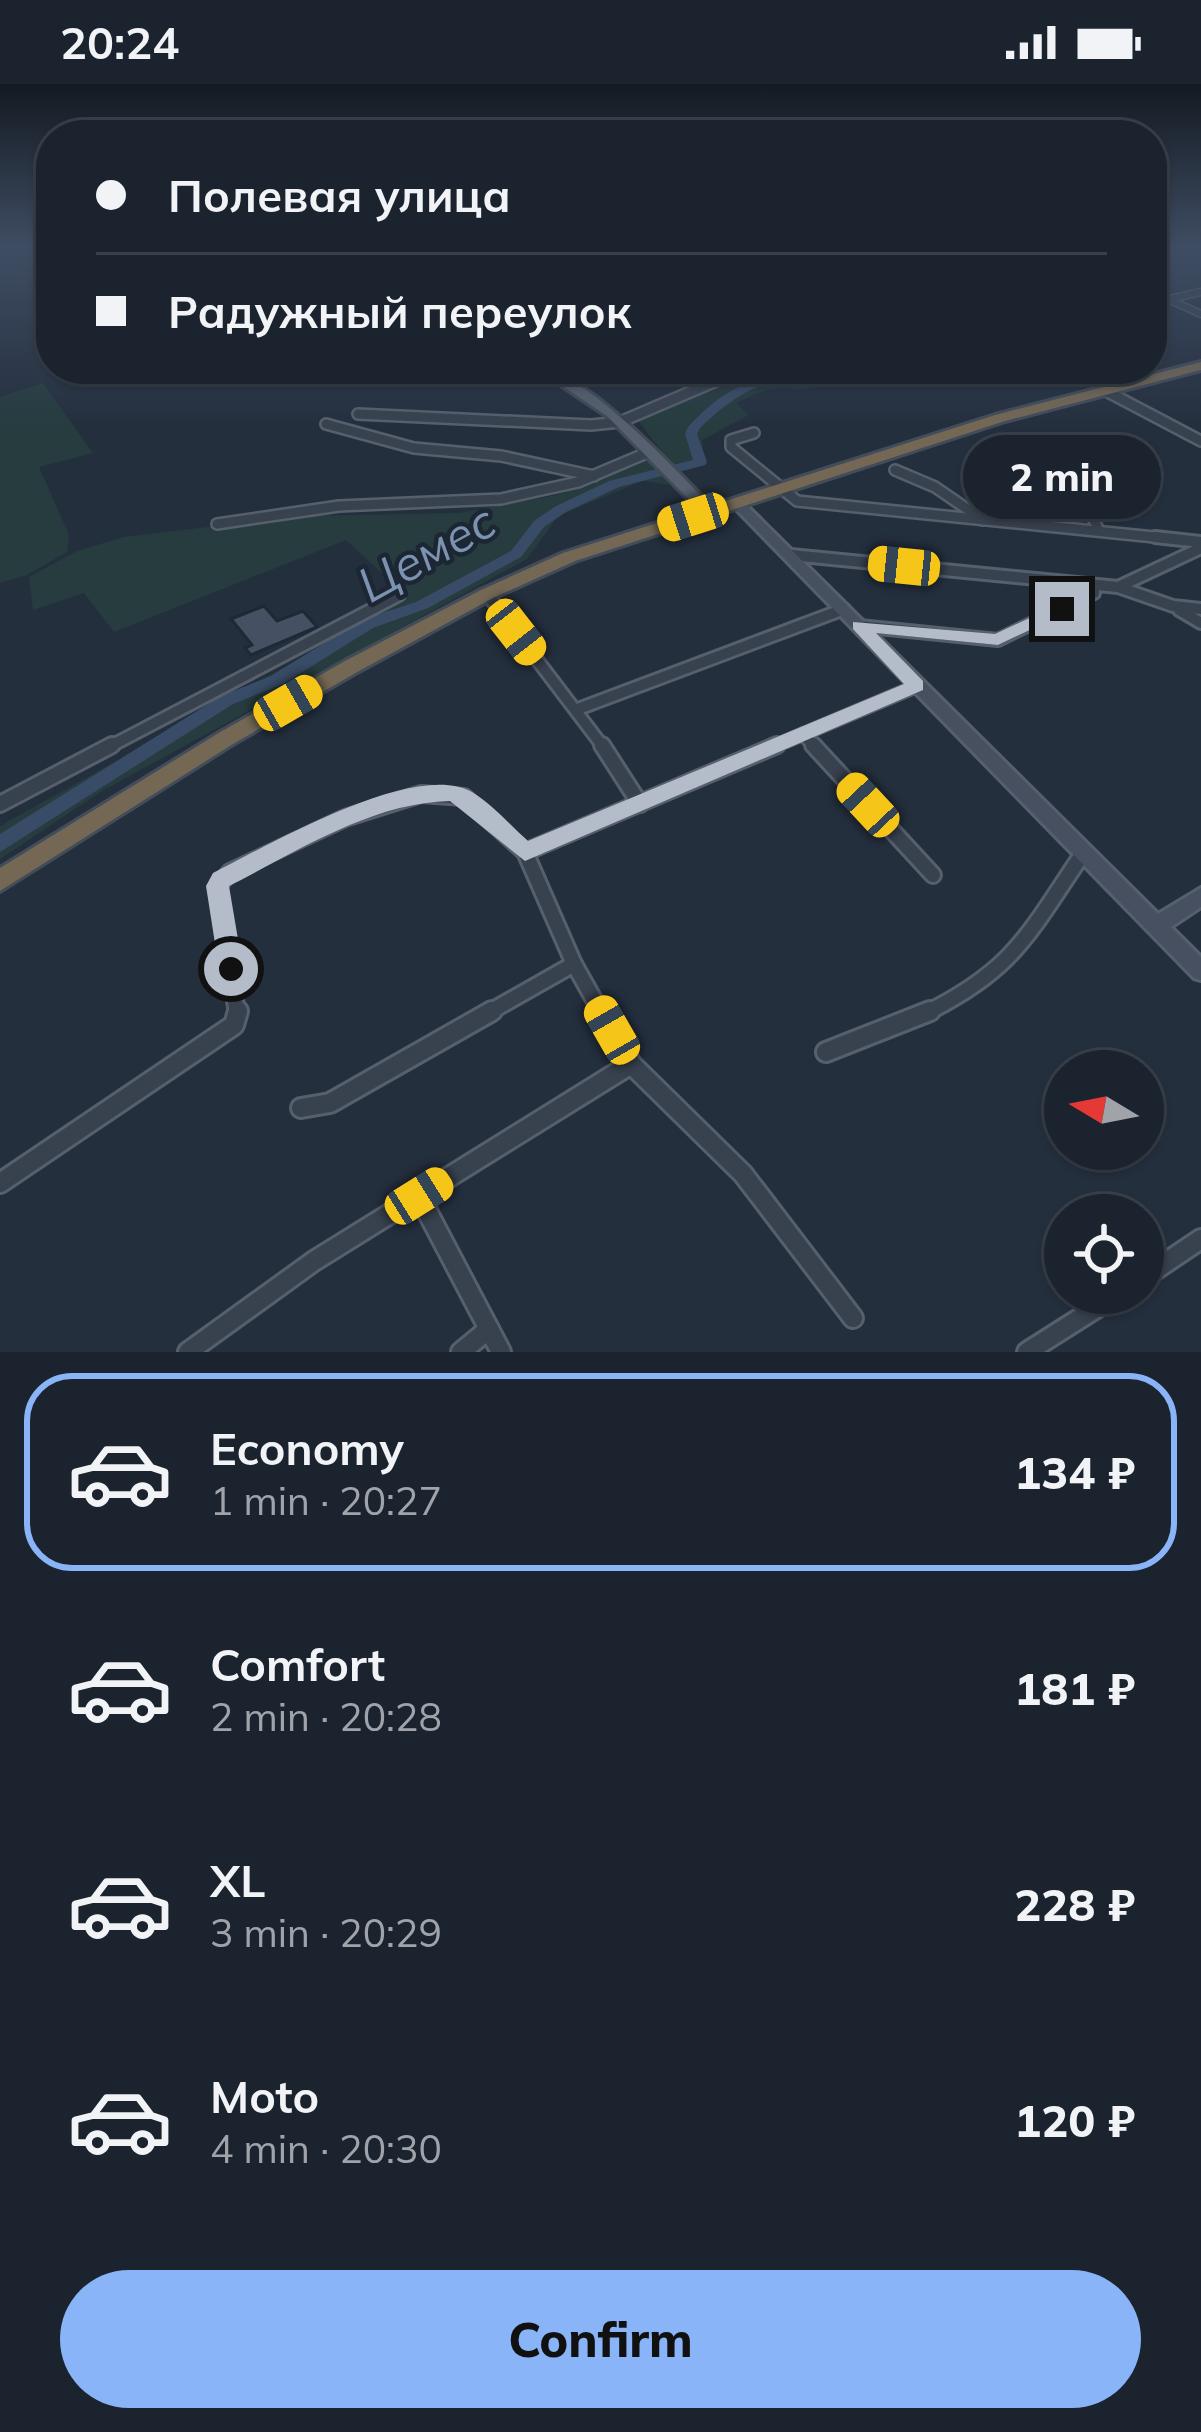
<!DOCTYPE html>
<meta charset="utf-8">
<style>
body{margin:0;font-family:Mulish,sans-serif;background:#282f3a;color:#f1f3f6;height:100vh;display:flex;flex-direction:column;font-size:45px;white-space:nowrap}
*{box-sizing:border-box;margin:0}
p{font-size:39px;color:#a0a4aa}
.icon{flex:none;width:66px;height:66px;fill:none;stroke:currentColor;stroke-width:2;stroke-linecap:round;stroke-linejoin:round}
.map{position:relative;height:1268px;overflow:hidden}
.drawer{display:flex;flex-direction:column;background:#1b232e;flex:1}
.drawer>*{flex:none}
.banner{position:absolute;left:36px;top:36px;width:1131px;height:264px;border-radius:48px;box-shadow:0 3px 9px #0004,0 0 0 3px #39404a;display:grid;align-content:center;height:264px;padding:0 60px;background:#1b232e}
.needle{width:78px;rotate:280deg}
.buttons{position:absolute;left:1044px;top:966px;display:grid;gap:24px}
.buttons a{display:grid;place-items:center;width:120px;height:120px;border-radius:50%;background:#1b232e;box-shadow:0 3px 9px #0004,0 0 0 3px #39404a;font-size:60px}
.end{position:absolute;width:54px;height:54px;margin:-27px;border:15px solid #b4bcc9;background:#111;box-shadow:0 0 0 6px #111}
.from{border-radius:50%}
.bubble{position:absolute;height:84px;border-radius:42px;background:#1b232e;box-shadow:0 3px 9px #0004,0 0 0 3px #39404a;font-size:39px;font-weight:800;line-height:84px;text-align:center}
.car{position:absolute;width:36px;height:72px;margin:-36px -18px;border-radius:15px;box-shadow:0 0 9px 3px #0007;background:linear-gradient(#f5c518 24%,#345 0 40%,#f5c518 0 76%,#345 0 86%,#f5c518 0)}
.banner b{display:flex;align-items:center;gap:42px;height:114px;font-size:45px}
.banner b+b{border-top:3px solid #39404a}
.banner i{width:30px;height:30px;background:#f1f3f6}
ul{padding:21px 0 0;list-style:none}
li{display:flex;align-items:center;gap:36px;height:198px;margin:0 24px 18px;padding:0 36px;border:6px solid transparent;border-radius:48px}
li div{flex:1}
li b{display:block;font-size:45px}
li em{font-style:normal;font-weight:800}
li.current{border-color:#8ab4f8}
li>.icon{width:108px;height:108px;stroke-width:1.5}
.primary-button{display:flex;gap:24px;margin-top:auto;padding:24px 60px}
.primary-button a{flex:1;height:138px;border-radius:72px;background:#8ab4f8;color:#111;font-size:48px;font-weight:800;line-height:138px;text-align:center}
.status{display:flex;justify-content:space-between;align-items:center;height:84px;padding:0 60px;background:#1b232e;direction:ltr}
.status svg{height:33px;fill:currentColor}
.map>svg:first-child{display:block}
</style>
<div class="status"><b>20:24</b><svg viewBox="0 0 49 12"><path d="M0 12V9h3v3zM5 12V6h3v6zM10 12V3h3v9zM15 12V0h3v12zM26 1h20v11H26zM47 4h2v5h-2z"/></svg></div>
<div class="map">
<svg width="1201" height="1268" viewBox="0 0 1201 1268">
<rect width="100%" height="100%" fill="#242f3e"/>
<g fill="#263c3f">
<path d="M750 285 774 286 935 285 799 306C775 301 758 308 736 319L749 331 702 356 705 381 678 389 637 335Z"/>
<polygon points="43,299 93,369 39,383 69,451 67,468 27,491 0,499 0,313"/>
<polygon points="650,376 669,401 642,397 558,432 527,475 102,707 0,775 0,742 367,537 406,511 346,456 114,548 84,509 33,526 29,493 77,467 124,453 300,432 459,429 557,411"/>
</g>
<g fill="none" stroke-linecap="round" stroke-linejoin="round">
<g fill="#394c67" fill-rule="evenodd">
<polygon points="1157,165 1168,165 1152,174 1152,168"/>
<path d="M882 285H906L879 292 873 289 868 292C787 296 762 284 700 344L697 350 707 378 705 381 619 403 566 428 544 443 521 473 428 524 373 544 283 600 233 620 0 768V750L221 612 271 592 361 536 416 518 511 467 534 437 556 422 609 397 693 376 685 350 688 343C747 279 789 289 868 286L873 289Z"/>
</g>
</g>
<polygon fill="#455162" stroke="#1f2835" stroke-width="3" points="264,522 277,537 303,527 317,543 251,571 245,564 252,561 231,535"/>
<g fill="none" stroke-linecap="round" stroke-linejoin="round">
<defs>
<g id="street-far4">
<polyline points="1172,217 1201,230"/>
<polyline points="1152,219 1201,208"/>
<polyline points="723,294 743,285"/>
</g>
<g id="street-far3">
<polyline points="1106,307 1201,357"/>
<polyline points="358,330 591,341 620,338 730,291"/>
<polyline points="326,340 414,364 501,372 594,392"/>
<polyline points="754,349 731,356 731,363 797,417 1184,456"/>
<polyline points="895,386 935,403 983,436 1076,414 1088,423 1098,445"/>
<polyline points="217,440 339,422 501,415 578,398 649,368"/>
</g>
<g id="street-far2">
<polyline points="1155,453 1201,458"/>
<polyline points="791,471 1118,503 1173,522 1201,525"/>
<polyline points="1118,503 1201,464"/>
<polyline points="487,510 604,664"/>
<polyline points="1179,526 1201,539"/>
<polyline points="859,542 998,556 1094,509 1094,501"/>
<polyline points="578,625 844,525"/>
<polyline points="803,650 816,664"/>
<polyline points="107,664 399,511"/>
<polyline points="770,664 917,602"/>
</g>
<g id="street-far1">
<polyline points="602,661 640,720"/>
<polyline points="813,661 933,791"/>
<polyline points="0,720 112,661"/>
<polyline points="525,768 777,661"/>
<polyline points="237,930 218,802 230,788 345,734 421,710 464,713 525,768 574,880 602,930"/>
<polyline points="486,930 574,880"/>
<path d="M924 930C1016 885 1029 848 1084 768"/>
</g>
<g id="street">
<polyline points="601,927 631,980 743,1090 853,1234"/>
<polyline points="826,968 930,927"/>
<polyline points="301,1024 330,1019 492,927"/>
<polyline points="0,1099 234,941 238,927"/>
<polyline points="419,1112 501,1268"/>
<polyline points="1143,1194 1201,1155"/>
<polyline points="188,1268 314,1177 631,980"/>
<polyline points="461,1268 489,1245"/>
<polyline points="1027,1268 1120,1209"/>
</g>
<polygon id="secondary" points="738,416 742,417 1158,830 1201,804 1201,823 1171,843 1201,873 1201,896 1194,894 734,423 732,420"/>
<path id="primary" d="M537 285C585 285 679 390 714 425V431H704L607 332Z"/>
<polygon id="highway" points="1201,278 1201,286 1005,337 575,477 493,514 359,587 233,660 0,807 0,784 217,650 345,577 481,506 563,469 995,331"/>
</defs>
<use href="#street-far4" stroke="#565f6c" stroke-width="9"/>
<use href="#street-far3" stroke="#565f6c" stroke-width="14"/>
<use href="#street-far2" stroke="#565f6c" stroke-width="16"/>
<use href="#street-far1" stroke="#565f6c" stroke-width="20"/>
<use href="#street" stroke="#565f6c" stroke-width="24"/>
<use href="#secondary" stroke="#565f6c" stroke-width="6"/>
<use href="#primary" stroke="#414a57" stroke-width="6"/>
<use href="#highway" stroke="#434c59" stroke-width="6"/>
<use href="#street-far4" stroke="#38414e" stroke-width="6"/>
<use href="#street-far3" stroke="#38414e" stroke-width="9"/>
<use href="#street-far2" stroke="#38414e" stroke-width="10"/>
<use href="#street-far1" stroke="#38414e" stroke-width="14"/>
<use href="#street" stroke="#38414e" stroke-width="18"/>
<use href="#secondary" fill="#465061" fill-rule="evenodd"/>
<use href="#primary" fill="#56606e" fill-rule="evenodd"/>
<use href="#highway" fill="#746855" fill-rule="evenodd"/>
</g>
<linearGradient id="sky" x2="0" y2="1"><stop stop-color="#141a22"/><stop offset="0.48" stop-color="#3f4d63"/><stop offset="1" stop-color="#3f4d63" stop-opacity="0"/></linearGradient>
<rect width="1201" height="342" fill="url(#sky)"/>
<path fill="#b4bcc9" d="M1062 519 1071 525 1068 528 998 561 876 549 923 597V606L525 777 450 717C371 719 298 767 229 802L243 885 231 896 219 885 206 802 213 789C267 762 415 675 472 708 492 720 511 742 528 757L904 600 853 545V538L995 550Z"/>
<g text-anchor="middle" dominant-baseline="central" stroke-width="9" stroke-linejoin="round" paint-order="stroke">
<g font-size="48" font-style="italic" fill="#7c92b1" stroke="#1d2633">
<text transform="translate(426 468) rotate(-29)">Цемес</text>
</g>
</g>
</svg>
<div class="buttons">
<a><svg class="needle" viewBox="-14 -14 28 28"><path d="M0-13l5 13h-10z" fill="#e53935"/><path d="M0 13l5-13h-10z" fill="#a0a4aa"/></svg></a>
<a><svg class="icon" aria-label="locate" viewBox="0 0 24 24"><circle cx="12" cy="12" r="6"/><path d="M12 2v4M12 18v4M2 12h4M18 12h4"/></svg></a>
</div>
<i class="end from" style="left:231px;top:885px"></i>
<i class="end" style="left:1062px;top:525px"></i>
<div class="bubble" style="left:963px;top:351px;width:198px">2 min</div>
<i class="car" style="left:693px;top:433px;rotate:252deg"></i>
<i class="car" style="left:904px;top:482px;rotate:276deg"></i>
<i class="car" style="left:516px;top:548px;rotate:142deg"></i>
<i class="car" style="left:288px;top:619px;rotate:60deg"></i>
<i class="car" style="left:868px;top:721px;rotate:317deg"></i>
<i class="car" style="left:612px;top:946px;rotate:330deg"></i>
<i class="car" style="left:419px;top:1112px;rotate:58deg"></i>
<div class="banner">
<b><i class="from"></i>Полевая улица</b>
<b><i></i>Радужный переулок</b>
</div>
</div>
<section class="drawer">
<ul>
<li class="current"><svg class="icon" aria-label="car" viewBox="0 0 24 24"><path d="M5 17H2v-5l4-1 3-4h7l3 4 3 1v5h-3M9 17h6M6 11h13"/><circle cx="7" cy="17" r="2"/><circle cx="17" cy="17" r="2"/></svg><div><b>Economy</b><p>1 min · 20:27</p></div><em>134 ₽</em></li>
<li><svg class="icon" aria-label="car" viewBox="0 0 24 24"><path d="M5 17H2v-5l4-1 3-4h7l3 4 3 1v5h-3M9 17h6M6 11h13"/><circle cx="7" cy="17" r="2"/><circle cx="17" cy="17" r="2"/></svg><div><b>Comfort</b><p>2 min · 20:28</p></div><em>181 ₽</em></li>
<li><svg class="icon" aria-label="car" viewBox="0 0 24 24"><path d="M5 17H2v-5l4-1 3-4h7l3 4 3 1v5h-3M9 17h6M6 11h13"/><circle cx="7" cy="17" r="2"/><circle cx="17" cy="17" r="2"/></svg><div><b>XL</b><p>3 min · 20:29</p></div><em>228 ₽</em></li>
<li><svg class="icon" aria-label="car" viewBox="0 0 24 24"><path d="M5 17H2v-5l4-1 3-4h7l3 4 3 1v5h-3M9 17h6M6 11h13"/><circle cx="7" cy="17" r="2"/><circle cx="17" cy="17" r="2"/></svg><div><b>Moto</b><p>4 min · 20:30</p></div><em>120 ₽</em></li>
</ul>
<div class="primary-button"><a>Confirm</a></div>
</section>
